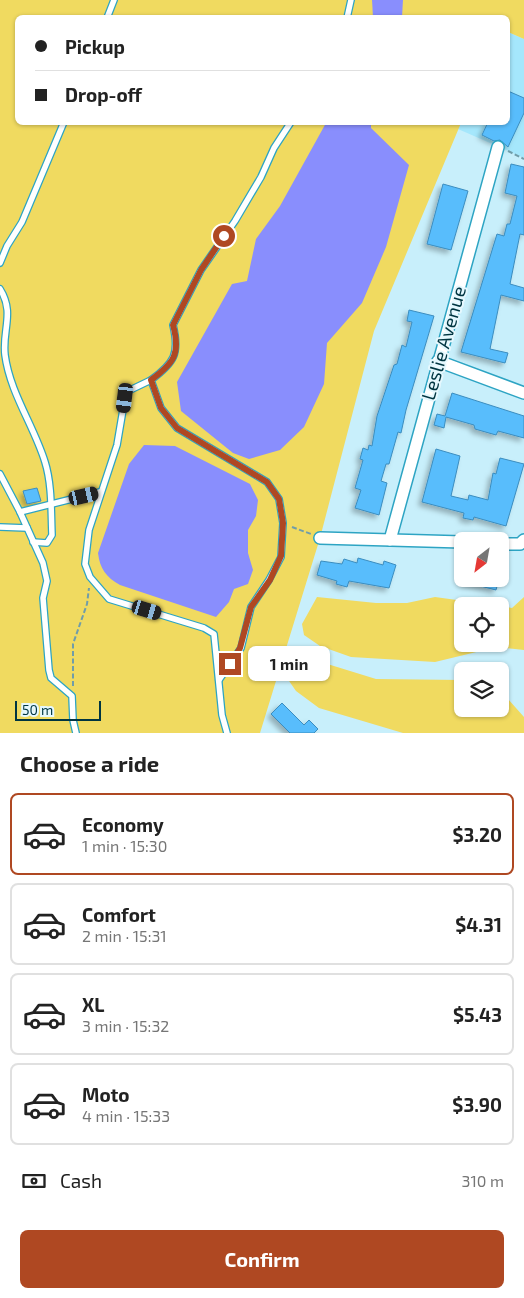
<!DOCTYPE html>
<meta charset="utf-8">
<style>
body{margin:0;font-family:"Exo 2",sans-serif;background:#f2f2f2;color:#222;height:100vh;display:flex;flex-direction:column;font-size:19px;white-space:nowrap}
*{box-sizing:border-box;margin:0}
p{font-size:16px;color:#767676}
.icon{flex:none;width:28px;height:28px;fill:none;stroke:currentColor;stroke-width:2;stroke-linecap:round;stroke-linejoin:round}
.map{position:relative;height:733px;overflow:hidden}
.drawer{display:flex;flex-direction:column;background:#fff;flex:1}
.drawer>*{flex:none}
.top-card{position:absolute;left:15px;top:15px;width:495px;height:110px;border-radius:8px;box-shadow:0 1px 4px #0004;display:grid;align-content:center;height:110px;padding:0 20px;background:#fff}
.needle{width:32px;rotate:211deg}
.tools{position:absolute;left:454px;top:532px;display:grid;gap:10px}
.tools a{display:grid;place-items:center;width:55px;height:55px;border-radius:8px;background:#fff;box-shadow:0 1px 4px #0004;font-size:25px}
.scale{position:absolute;left:15px;bottom:12px;width:86px;box-sizing:border-box;padding-left:5px;border:2px solid #003541;border-top:0;font-size:14px;line-height:18px;white-space:nowrap;color:#003541;-webkit-text-stroke:4px #e5f8fe;paint-order:stroke}
.end{position:absolute;width:22px;height:22px;margin:-11px;border:6px solid #af4822;background:#fff;box-shadow:0 0 0 2px #fff}
.from{border-radius:50%}
.bubble{position:absolute;height:35px;border-radius:8px;background:#fff;box-shadow:0 1px 4px #0004;font-size:16px;font-weight:700;line-height:35px;text-align:center}
.car{position:absolute;width:15px;height:30px;margin:-15px -8px;border-radius:6px;box-shadow:0 0 4px 1px #0007;background:linear-gradient(#222 24%,#8ab4d8 0 40%,#222 0 76%,#8ab4d8 0 86%,#222 0)}
.top-card b{display:flex;align-items:center;gap:18px;height:48px;font-size:19px}
.top-card b+b{border-top:1px solid #e0e0e0}
.top-card i{width:12px;height:12px;background:#222}
ul{padding:0;list-style:none}
li{display:flex;align-items:center;gap:15px;height:82px;margin:0 10px 8px;padding:0 10px;border:2px solid #e0e0e0;border-radius:8px}
li div{flex:1}
li b{display:block;font-size:19px}
li em{font-style:normal;font-weight:700}
li.current{border-color:#af4822}
li>.icon{width:45px;height:45px;stroke-width:1.5}
h2{padding:0 20px;font-size:22px;line-height:60px}
.pay{display:flex;align-items:center;gap:12px;height:55px;padding:0 20px;font-size:19px}
.pay p{margin-inline-start:auto}
.cta{display:flex;gap:10px;margin-top:auto;padding:10px 20px}
.cta a{flex:1;height:58px;border-radius:8px;background:#af4822;color:#fff;font-size:20px;font-weight:700;line-height:58px;text-align:center}
.map>svg:first-child{display:block}
</style>
<div class="map">
<svg width="524" height="733" viewBox="0 0 524 733">
<defs>
<filter id="shadow"><feDropShadow dx="-3.5" dy="3.5" stdDeviation="2.5" flood-color="#0004"/></filter>
</defs>
<rect width="100%" height="100%" fill="#c8effb"/>
<polygon fill="#a5e7fc" points="508,32 524,39 524,158 458,129 461,123 508,122"/>
<g fill="#f0da60">
<polygon points="0,0 524,0 524,39 508,32 508,18 18,18 18,122 461,123 374,331 320,538 260,733 0,733"/>
<polygon points="317,597 376,603 407,603 435,597 500,606 462,606 462,644 500,644 500,606 512,608 524,597 524,650 497,647 435,662 351,657 320,646 304,635 302,624"/>
<polygon points="308,658 376,679 462,680 462,709 500,709 500,690 524,717 524,733 403,733 319,708 296,691 287,678 293,665"/>
</g>
<g fill="#898efd">
<polygon points="372,0 403,0 402,17 373,17"/>
<polygon points="326,123 371,123 371,128 409,165 386,247 362,303 327,343 324,384 304,427 280,450 249,459 233,453 181,411 177,382 232,284 247,281 256,239 280,206"/>
<path d="M144 445 175 446 250 484 258 500 256 516 248 530V553L253 570 248 584 234 589 229 602 216 617 120 585C106 577 100 569 98 553L129 464Z"/>
</g>
<g fill="#59bdfc" stroke="#3b8dbf" filter="url(#shadow)">
<polygon points="508,91 524,98 524,113 508,147 500,140 494,141 482,135 488,122 508,122"/>
<polygon points="511,164 524,167 524,235 520,234 510,284 524,288 524,301 501,295 490,349 508,353 505,363 461,352 497,234 504,236 507,224 510,224 517,196 505,193"/>
<polygon points="443,184 468,191 451,250 427,244"/>
<polygon points="409,310 434,316 406,410 401,433 398,432 389,464 386,464 381,481 387,483 379,515 355,508 361,490 355,488 363,460 360,459 363,448 368,450 369,445 372,446 377,416 394,365 397,364 402,345 406,347 412,322 407,321"/>
<polygon points="452,393 524,416 524,438 498,431 496,435 475,429 474,425 446,417 444,428 434,425 437,414 445,416"/>
<polygon points="436,449 460,456 451,496 468,500 469,495 488,500 493,473 496,474 500,458 524,464 506,526 474,517 473,520 463,518 464,513 422,502"/>
<polygon points="37,488 41,501 27,504 23,491"/>
<polygon points="358,558 383,565 384,561 396,565 389,588 349,581 347,587 336,584 337,581 317,575 321,561 342,564 344,559 357,563"/>
<polygon points="464,579 499,579 496,590 464,582"/>
<polygon points="282,703 304,725 309,720 318,729 314,733 290,733 271,714"/>
</g>
<g fill="none" stroke-linecap="round" stroke-linejoin="round">
<defs>
<g id="service">
<polyline points="107,18 114,0"/>
<polyline points="347,18 351,0"/>
<polyline points="0,263 7,246 22,222 64,122"/>
<path d="M0 289C15 313 2 330 5 355 10 393 34 426 45 462 52 484 51 512 52 535L47 543 33 542"/>
<polyline points="151,380 126,392 117,445 89,530 85,564 90,577 109,599 204,628 214,634 222,715 227,733"/>
<polyline points="0,474 20,512 43,563 47,581 43,598 49,670 51,678 72,696 73,720 76,733"/>
<polyline points="20,512 100,492"/>
<polyline points="0,527 27,528"/>
<path d="M219 680 241 648 251 607 269 580 281 557 283 523 279 499 267 482 177 428 161 408 151 380C174 363 180 354 173 325L201 270 235 221 261 177 274 148 291 122"/>
</g>
<g id="minor">
<polyline points="438,361 524,393"/>
<polyline points="320,538 462,542"/>
<polyline points="390,540 498,147"/>
<polyline points="500,544 520,544 524,540"/>
</g>
</defs>
<use href="#service" stroke="#2da4c3" stroke-width="8"/>
<use href="#minor" stroke="#2da4c3" stroke-width="14"/>
<g stroke="#709da9" stroke-width="2" stroke-dasharray="5 2.5" stroke-linecap="butt">
<polyline points="508,151 524,159"/>
<polyline points="292,527 311,534"/>
<polyline points="73,686 73,644 87,604 89,588"/>
</g>
<use href="#service" stroke="#fff" stroke-width="5.5"/>
<use href="#minor" stroke="#fff" stroke-width="11"/>
</g>
<g fill="none" stroke-linecap="round" stroke-linejoin="round">
<path stroke="#af4822" stroke-width="6" d="M224 236 201 270 173 325C181 354 174 363 151 380L161 408 177 428 267 482 279 499 283 523 281 556 270 580 251 607 240 648 230 664"/>
</g>
<g text-anchor="middle" dominant-baseline="central" stroke-width="4" stroke-linejoin="round" paint-order="stroke">
<g font-size="19" fill="#003541" stroke="#e5f8fe">
<text transform="translate(443 343) rotate(-74)">Leslie Avenue</text>
</g>
</g>
</svg>
<div class="tools">
<a><svg class="needle" viewBox="-14 -14 28 28"><path d="M0-13l5 13h-10z" fill="#e53935"/><path d="M0 13l5-13h-10z" fill="#767676"/></svg></a>
<a><svg class="icon" aria-label="locate" viewBox="0 0 24 24"><circle cx="12" cy="12" r="6"/><path d="M12 2v4M12 18v4M2 12h4M18 12h4"/></svg></a>
<a><svg class="icon" aria-label="layers" viewBox="0 0 24 24"><path d="M12 4l9 5-9 5-9-5zM3 14l9 5 9-5"/></svg></a>
</div>
<div class="scale">50 m</div>
<i class="end from" style="left:224px;top:236px"></i>
<i class="end" style="left:230px;top:664px"></i>
<div class="bubble" style="left:248px;top:646px;width:82px">1 min</div>
<i class="car" style="left:125px;top:398px;rotate:187deg"></i>
<i class="car" style="left:84px;top:496px;rotate:77deg"></i>
<i class="car" style="left:147px;top:610px;rotate:107deg"></i>
<div class="top-card">
<b><i class="from"></i>Pickup</b>
<b><i></i>Drop-off</b>
</div>
</div>
<section class="drawer">
<h2>Choose a ride</h2>
<ul>
<li class="current"><svg class="icon" aria-label="car" viewBox="0 0 24 24"><path d="M5 17H2v-5l4-1 3-4h7l3 4 3 1v5h-3M9 17h6M6 11h13"/><circle cx="7" cy="17" r="2"/><circle cx="17" cy="17" r="2"/></svg><div><b>Economy</b><p>1 min · 15:30</p></div><em>$3.20</em></li>
<li><svg class="icon" aria-label="car" viewBox="0 0 24 24"><path d="M5 17H2v-5l4-1 3-4h7l3 4 3 1v5h-3M9 17h6M6 11h13"/><circle cx="7" cy="17" r="2"/><circle cx="17" cy="17" r="2"/></svg><div><b>Comfort</b><p>2 min · 15:31</p></div><em>$4.31</em></li>
<li><svg class="icon" aria-label="car" viewBox="0 0 24 24"><path d="M5 17H2v-5l4-1 3-4h7l3 4 3 1v5h-3M9 17h6M6 11h13"/><circle cx="7" cy="17" r="2"/><circle cx="17" cy="17" r="2"/></svg><div><b>XL</b><p>3 min · 15:32</p></div><em>$5.43</em></li>
<li><svg class="icon" aria-label="car" viewBox="0 0 24 24"><path d="M5 17H2v-5l4-1 3-4h7l3 4 3 1v5h-3M9 17h6M6 11h13"/><circle cx="7" cy="17" r="2"/><circle cx="17" cy="17" r="2"/></svg><div><b>Moto</b><p>4 min · 15:33</p></div><em>$3.90</em></li>
</ul>
<div class="pay"><svg class="icon" aria-label="cash" viewBox="0 0 24 24"><path d="M3 7h18v10H3z"/><circle cx="12" cy="12" r="2"/></svg>Cash<p>310 m</p></div>
<div class="cta"><a>Confirm</a></div>
</section>
